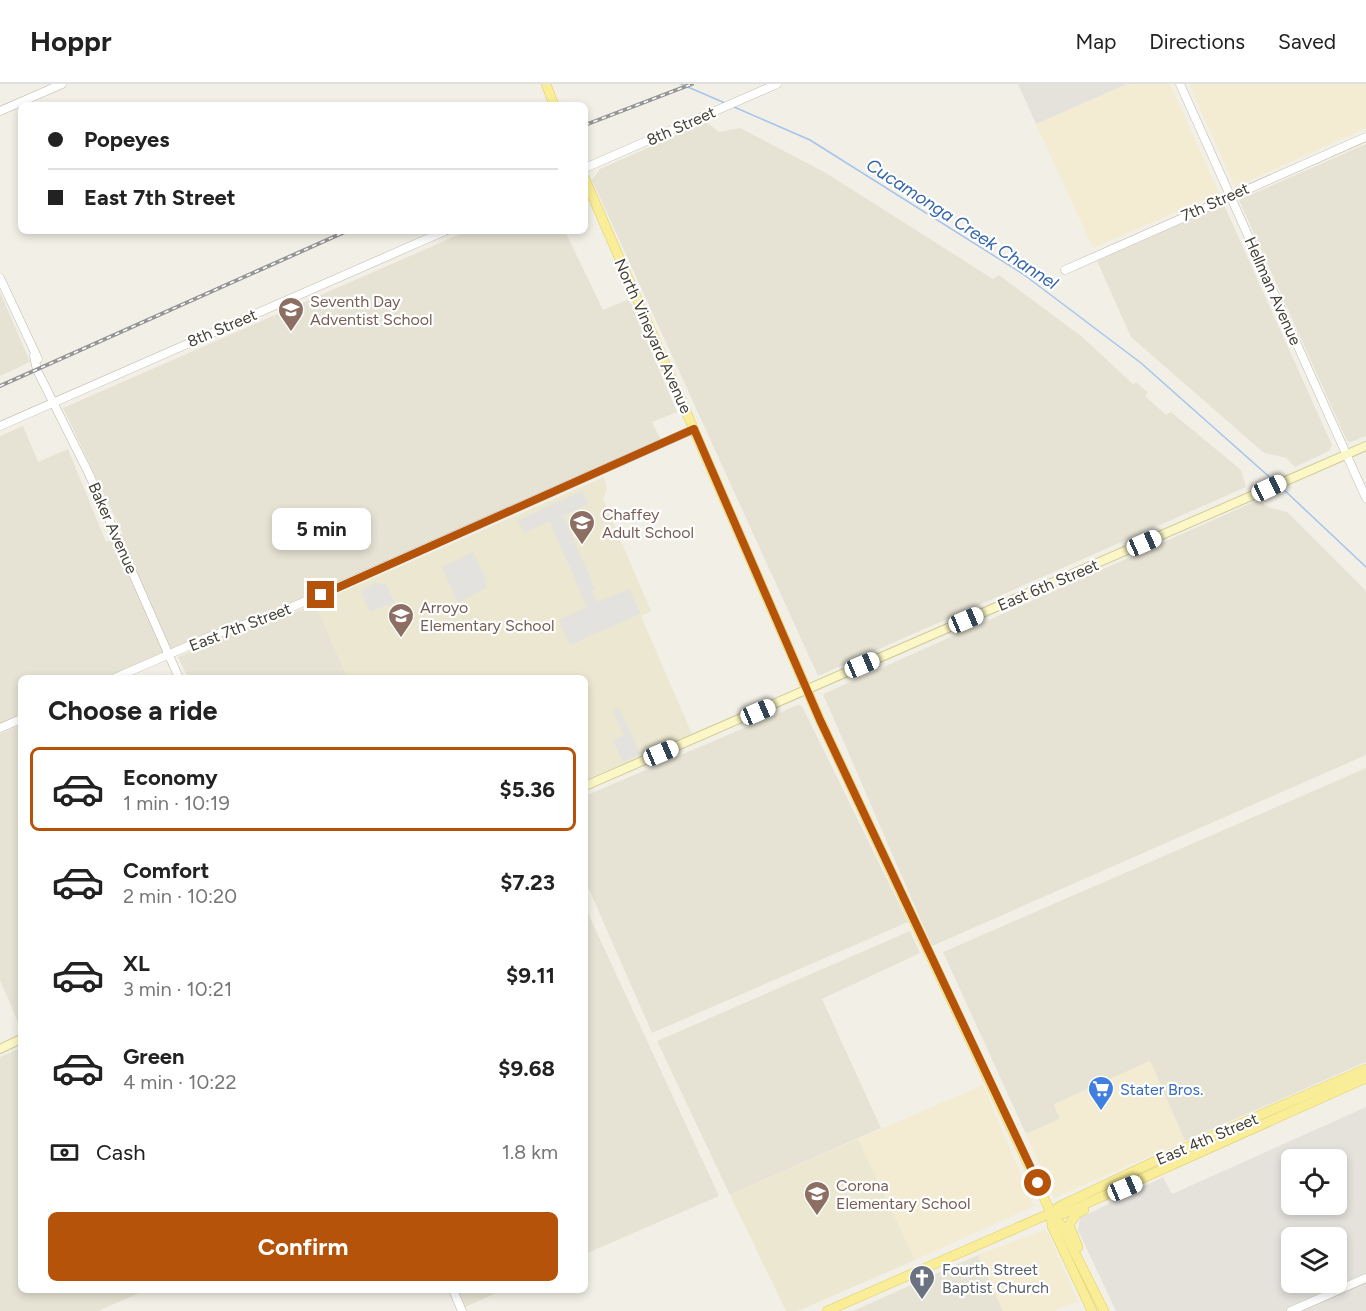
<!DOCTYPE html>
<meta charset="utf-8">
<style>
body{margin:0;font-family:Figtree,sans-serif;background:#f2f2f2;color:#222;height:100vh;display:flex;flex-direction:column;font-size:22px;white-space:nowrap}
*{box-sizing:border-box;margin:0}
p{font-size:20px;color:#767676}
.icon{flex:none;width:33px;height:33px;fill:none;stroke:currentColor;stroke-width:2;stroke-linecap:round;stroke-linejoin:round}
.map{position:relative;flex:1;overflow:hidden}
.details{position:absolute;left:18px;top:591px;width:570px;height:618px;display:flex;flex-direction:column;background:#fff;border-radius:9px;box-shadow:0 3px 9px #0003}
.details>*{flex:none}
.guide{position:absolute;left:18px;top:18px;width:570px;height:132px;border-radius:9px;box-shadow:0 3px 9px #0003;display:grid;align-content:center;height:132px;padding:0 30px;background:#fff}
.controls{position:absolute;left:1281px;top:1065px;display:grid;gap:12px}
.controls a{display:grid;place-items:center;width:66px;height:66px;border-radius:9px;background:#fff;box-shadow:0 3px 9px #0003;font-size:30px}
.end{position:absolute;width:27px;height:27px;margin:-14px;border:8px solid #b45309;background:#fff;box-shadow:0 0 0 3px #fff}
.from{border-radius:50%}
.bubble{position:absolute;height:42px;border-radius:9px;background:#fff;box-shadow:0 3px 9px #0003;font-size:20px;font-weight:700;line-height:42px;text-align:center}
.car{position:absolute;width:18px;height:36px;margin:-18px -9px;border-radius:8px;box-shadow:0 0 4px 2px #0007;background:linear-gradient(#fff 24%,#345 0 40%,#fff 0 76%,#345 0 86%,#fff 0)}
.guide b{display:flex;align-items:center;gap:21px;height:57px;font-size:22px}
.guide b+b{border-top:2px solid #e0e0e0}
.guide i{width:15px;height:15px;background:#222}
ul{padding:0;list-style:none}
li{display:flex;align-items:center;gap:18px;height:84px;margin:0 12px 9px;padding:0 18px;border:3px solid transparent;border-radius:9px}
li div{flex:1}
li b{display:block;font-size:22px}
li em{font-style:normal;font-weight:700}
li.on{border-color:#b45309}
li>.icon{width:54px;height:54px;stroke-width:1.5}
h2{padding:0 30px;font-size:27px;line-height:72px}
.pay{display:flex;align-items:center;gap:15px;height:66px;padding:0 30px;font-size:22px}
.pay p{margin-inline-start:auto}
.primary-button{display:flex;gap:12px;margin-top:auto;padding:12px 30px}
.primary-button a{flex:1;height:69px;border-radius:9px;background:#b45309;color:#fff;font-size:24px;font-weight:700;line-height:69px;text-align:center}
header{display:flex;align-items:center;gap:36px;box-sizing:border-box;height:84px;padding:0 30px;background:#fff;border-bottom:2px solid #e0e0e0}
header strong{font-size:28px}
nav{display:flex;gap:33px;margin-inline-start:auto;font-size:21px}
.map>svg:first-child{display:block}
</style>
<header>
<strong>Hoppr</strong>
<nav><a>Map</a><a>Directions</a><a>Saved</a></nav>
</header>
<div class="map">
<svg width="1366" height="1227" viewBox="0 0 1366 1227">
<rect width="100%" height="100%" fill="#f2f0e6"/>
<g fill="#e6e3d4">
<polygon points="706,38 719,48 740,44 826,89 993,195 999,191 1081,252 1133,300 1136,298 1148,309 1145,312 1166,331 1171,328 1241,386 1246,403 818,592 592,96 600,85"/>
<polygon points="1366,60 1366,352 1351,358 1347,357 1239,116"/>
<polygon points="1224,121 1332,361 1329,367 1295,383 1286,374 1264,369 1131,253 1097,177"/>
<polygon points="467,147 565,147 603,226 629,215 677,328 652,338 661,356 260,533 225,542 105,594 21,594 21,630 0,639 0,352 23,342 38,378 68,365 106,458 123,450 63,324"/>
<polygon points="0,208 30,278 0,292"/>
<polygon points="1258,416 1270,424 1287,428 1366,507 1366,671 932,862 823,610"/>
<polygon points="315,520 348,594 188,594 178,573 235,548 252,545"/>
<polygon points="798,621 802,622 908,838 652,949 585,796 585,712"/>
<polygon points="21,641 21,945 0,896 0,650"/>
<polygon points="1366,684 1366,978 1185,1057 1150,977 1054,1021 1060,1035 1026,1050 943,868"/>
<polygon points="585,823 719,1112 585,1170"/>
<polygon points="910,847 920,869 822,915 881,1044 730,1111 657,957"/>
<polygon points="21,964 21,1206 146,1206 98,1227 0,1227 0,973"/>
<polygon points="978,1171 1003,1227 853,1227"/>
<polygon points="458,1206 503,1206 465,1223"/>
</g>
<g fill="#f3ebd2">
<polygon points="1127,0 1170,0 1219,109 1093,164 1036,40"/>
<polygon points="1189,0 1366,0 1366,44 1235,103"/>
<polygon points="1150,977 1185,1057 1054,1114 1026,1050 1060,1035 1054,1020"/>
<polygon points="983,1001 1034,1122 915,1176 858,1055"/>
<polygon points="1044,1146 1047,1147 1078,1217 1054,1227 1003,1227 978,1171"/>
</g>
<g fill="#e4e2db" fill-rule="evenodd">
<polygon points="1018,0 1127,0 1036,40"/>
<path d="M1366 1023V1227H1116L1078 1146 1080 1134 1163 1093 1172 1110ZM1292 1076H1336V1120H1292ZM1292 1154H1336V1198H1292Z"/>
</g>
<g fill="#ebe7d1">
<polygon points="604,393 607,405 603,415 651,527 641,532 692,650 585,696 585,594 489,594 487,591 479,594 348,594 315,520"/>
<polygon points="858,1055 915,1176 798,1227 786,1227 730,1111"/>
</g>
<g fill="#e3e2de">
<polygon points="582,407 588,420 563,432 595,505 591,507 597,518 629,505 640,530 570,561 559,536 587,523 550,437 524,449 518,436"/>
<polygon points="473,468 486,497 486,504 458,519 442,483"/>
<polygon points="374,499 386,500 394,518 370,528 361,507"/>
<polygon points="619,624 640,670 623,678 613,656 624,651 613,626"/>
</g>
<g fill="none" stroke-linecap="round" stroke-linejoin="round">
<g stroke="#a5c4ed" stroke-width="1.5">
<polyline points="681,0 725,19"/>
<polyline points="734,23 810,56 1023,190 1141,279 1275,398"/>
<polyline points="1281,403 1366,483"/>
</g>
<defs>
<g id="tertiary">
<polyline points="1180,0 1366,414"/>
<polyline points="0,27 62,0"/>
<polyline points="585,84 777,0"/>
<polyline points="1065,186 1366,53"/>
<polyline points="0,194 38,275"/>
<polyline points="34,272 37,286 89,390 179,594"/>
<polyline points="0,342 445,147"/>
<polyline points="115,594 211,552 281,528 694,345"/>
<polyline points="0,644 21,635"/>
<polyline points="453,1206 462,1227"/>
<polyline points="1291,1227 1366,1194"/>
</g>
<g id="secondary">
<polyline points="585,702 1366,362"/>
<polyline points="0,965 21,955"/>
</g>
<g id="primary">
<polyline points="546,0 554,21"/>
<polyline points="585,95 820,636 1051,1129 1061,1141 1104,1227"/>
<polyline points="1051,1129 1063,1130 1366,994"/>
<polyline points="1051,1129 1052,1142 1092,1227"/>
<polyline points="1078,1163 1069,1141 1076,1130 1084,1126"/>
<polyline points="827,1227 1051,1129 1060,1122 1166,1072 1366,985"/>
</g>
</defs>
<use href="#tertiary" stroke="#bdb9a9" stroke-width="9"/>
<use href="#secondary" stroke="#d0ca98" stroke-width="10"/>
<use href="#primary" stroke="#decd69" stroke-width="10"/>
<use href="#tertiary" stroke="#fff" stroke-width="8"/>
<use href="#secondary" stroke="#fcf7c7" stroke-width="8"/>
<use href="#primary" stroke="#f9ed98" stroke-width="9"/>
<defs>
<g id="rail">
<polyline points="585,41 692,0"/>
<polyline points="0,302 347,147"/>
</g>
</defs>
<use href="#rail" stroke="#959595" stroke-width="4"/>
<use href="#rail" stroke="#fff" stroke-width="1.5" stroke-dasharray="4.5" stroke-linecap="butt"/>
</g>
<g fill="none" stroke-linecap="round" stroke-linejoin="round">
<polyline stroke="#b45309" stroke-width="8" points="321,511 694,345 820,636 1038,1099"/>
</g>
<defs>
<symbol id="school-pin" viewBox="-11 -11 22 30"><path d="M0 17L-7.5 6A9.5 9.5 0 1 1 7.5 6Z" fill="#8d6e63" stroke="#fff"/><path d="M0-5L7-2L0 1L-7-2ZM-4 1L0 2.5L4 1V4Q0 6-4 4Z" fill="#fff"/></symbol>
<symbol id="supermarket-pin" viewBox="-11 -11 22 30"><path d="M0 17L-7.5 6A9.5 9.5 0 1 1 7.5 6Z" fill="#3f7fe0" stroke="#fff"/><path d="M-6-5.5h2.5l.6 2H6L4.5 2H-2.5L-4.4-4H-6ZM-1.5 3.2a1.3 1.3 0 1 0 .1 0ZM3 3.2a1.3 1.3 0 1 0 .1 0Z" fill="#fff"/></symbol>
<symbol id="church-pin" viewBox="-11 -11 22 30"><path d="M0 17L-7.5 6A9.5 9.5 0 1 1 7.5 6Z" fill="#6b7280" stroke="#fff"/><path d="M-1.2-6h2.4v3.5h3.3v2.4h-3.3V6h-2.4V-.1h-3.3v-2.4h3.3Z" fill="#fff"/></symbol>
</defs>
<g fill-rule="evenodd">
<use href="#school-pin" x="276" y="211" width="30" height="40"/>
<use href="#school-pin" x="567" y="424" width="30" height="40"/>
<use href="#school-pin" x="386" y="517" width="30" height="40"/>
<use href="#supermarket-pin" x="1086" y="990" width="30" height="40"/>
<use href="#school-pin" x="802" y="1095" width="30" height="40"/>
<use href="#church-pin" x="907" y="1179" width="30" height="40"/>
</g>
<g text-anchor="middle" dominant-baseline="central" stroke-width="4.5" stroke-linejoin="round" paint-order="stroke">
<g font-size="16" fill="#454136" stroke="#fff">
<text transform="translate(681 42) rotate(-24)">8th Street</text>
<text transform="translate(1215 118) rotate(-24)">7th Street</text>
<text transform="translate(1273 207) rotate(66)">Hellman Avenue</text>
<text transform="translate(222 244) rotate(-23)">8th Street</text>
<text transform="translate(653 252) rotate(66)">North Vineyard Avenue</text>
<text transform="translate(113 444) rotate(66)">Baker Avenue</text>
<text transform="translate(1048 501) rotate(-23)">East 6th Street</text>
<text transform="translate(240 543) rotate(-21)">East 7th Street</text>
<text transform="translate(1207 1055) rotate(-23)">East 4th Street</text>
</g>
<g font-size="16" fill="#785e54" stroke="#fff" text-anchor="start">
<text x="310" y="217">Seventh Day<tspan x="310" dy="18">Adventist School</tspan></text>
<text x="602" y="430">Chaffey<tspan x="602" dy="18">Adult School</tspan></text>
<text x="420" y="523">Arroyo<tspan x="420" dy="18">Elementary School</tspan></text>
<text x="836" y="1101">Corona<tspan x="836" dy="18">Elementary School</tspan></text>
</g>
<g font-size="16" fill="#366cbe" stroke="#fff" text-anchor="start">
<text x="1120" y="1005">Stater Bros.</text>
</g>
<g font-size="16" fill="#5b616d" stroke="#fff" text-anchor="start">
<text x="942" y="1185">Fourth Street<tspan x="942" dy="18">Baptist Church</tspan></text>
</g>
<g font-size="18" font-style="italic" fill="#3466ab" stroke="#fff">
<text transform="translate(962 140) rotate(33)">Cucamonga Creek Channel</text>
</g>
</g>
</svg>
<div class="controls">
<a><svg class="icon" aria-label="locate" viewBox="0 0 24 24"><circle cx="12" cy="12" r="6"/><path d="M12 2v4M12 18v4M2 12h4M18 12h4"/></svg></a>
<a><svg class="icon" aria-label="layers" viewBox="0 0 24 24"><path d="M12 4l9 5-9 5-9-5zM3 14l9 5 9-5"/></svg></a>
</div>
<i class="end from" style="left:1038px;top:1099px"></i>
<i class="end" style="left:321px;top:511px"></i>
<div class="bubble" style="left:272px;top:424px;width:99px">5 min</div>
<i class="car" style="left:1269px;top:404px;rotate:65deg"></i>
<i class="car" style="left:1144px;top:459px;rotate:66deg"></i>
<i class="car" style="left:966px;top:536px;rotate:67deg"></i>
<i class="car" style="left:862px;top:581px;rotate:67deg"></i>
<i class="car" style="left:758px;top:628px;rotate:67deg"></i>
<i class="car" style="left:661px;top:669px;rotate:67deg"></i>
<i class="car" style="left:1125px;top:1104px;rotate:67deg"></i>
<div class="guide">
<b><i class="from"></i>Popeyes</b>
<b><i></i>East 7th Street</b>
</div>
<section class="details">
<h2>Choose a ride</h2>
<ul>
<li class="on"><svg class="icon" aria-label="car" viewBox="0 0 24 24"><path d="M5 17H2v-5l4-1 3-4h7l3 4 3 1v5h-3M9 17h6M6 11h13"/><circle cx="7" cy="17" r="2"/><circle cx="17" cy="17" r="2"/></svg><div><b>Economy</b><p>1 min · 10:19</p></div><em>$5.36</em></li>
<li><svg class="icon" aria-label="car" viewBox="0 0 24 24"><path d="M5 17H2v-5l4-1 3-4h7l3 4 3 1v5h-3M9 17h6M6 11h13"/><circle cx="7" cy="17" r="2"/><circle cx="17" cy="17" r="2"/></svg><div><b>Comfort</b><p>2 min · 10:20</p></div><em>$7.23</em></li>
<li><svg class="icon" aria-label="car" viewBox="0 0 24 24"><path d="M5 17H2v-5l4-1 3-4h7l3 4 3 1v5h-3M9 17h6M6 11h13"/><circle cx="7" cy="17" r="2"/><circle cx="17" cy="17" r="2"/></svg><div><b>XL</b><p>3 min · 10:21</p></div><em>$9.11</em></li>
<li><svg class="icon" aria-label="car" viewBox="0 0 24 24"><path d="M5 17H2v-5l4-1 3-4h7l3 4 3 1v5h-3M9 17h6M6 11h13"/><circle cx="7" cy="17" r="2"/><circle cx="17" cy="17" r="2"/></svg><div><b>Green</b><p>4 min · 10:22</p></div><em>$9.68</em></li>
</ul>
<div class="pay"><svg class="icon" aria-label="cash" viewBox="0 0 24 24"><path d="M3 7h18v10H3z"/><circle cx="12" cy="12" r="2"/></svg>Cash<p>1.8 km</p></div>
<div class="primary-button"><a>Confirm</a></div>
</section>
</div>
